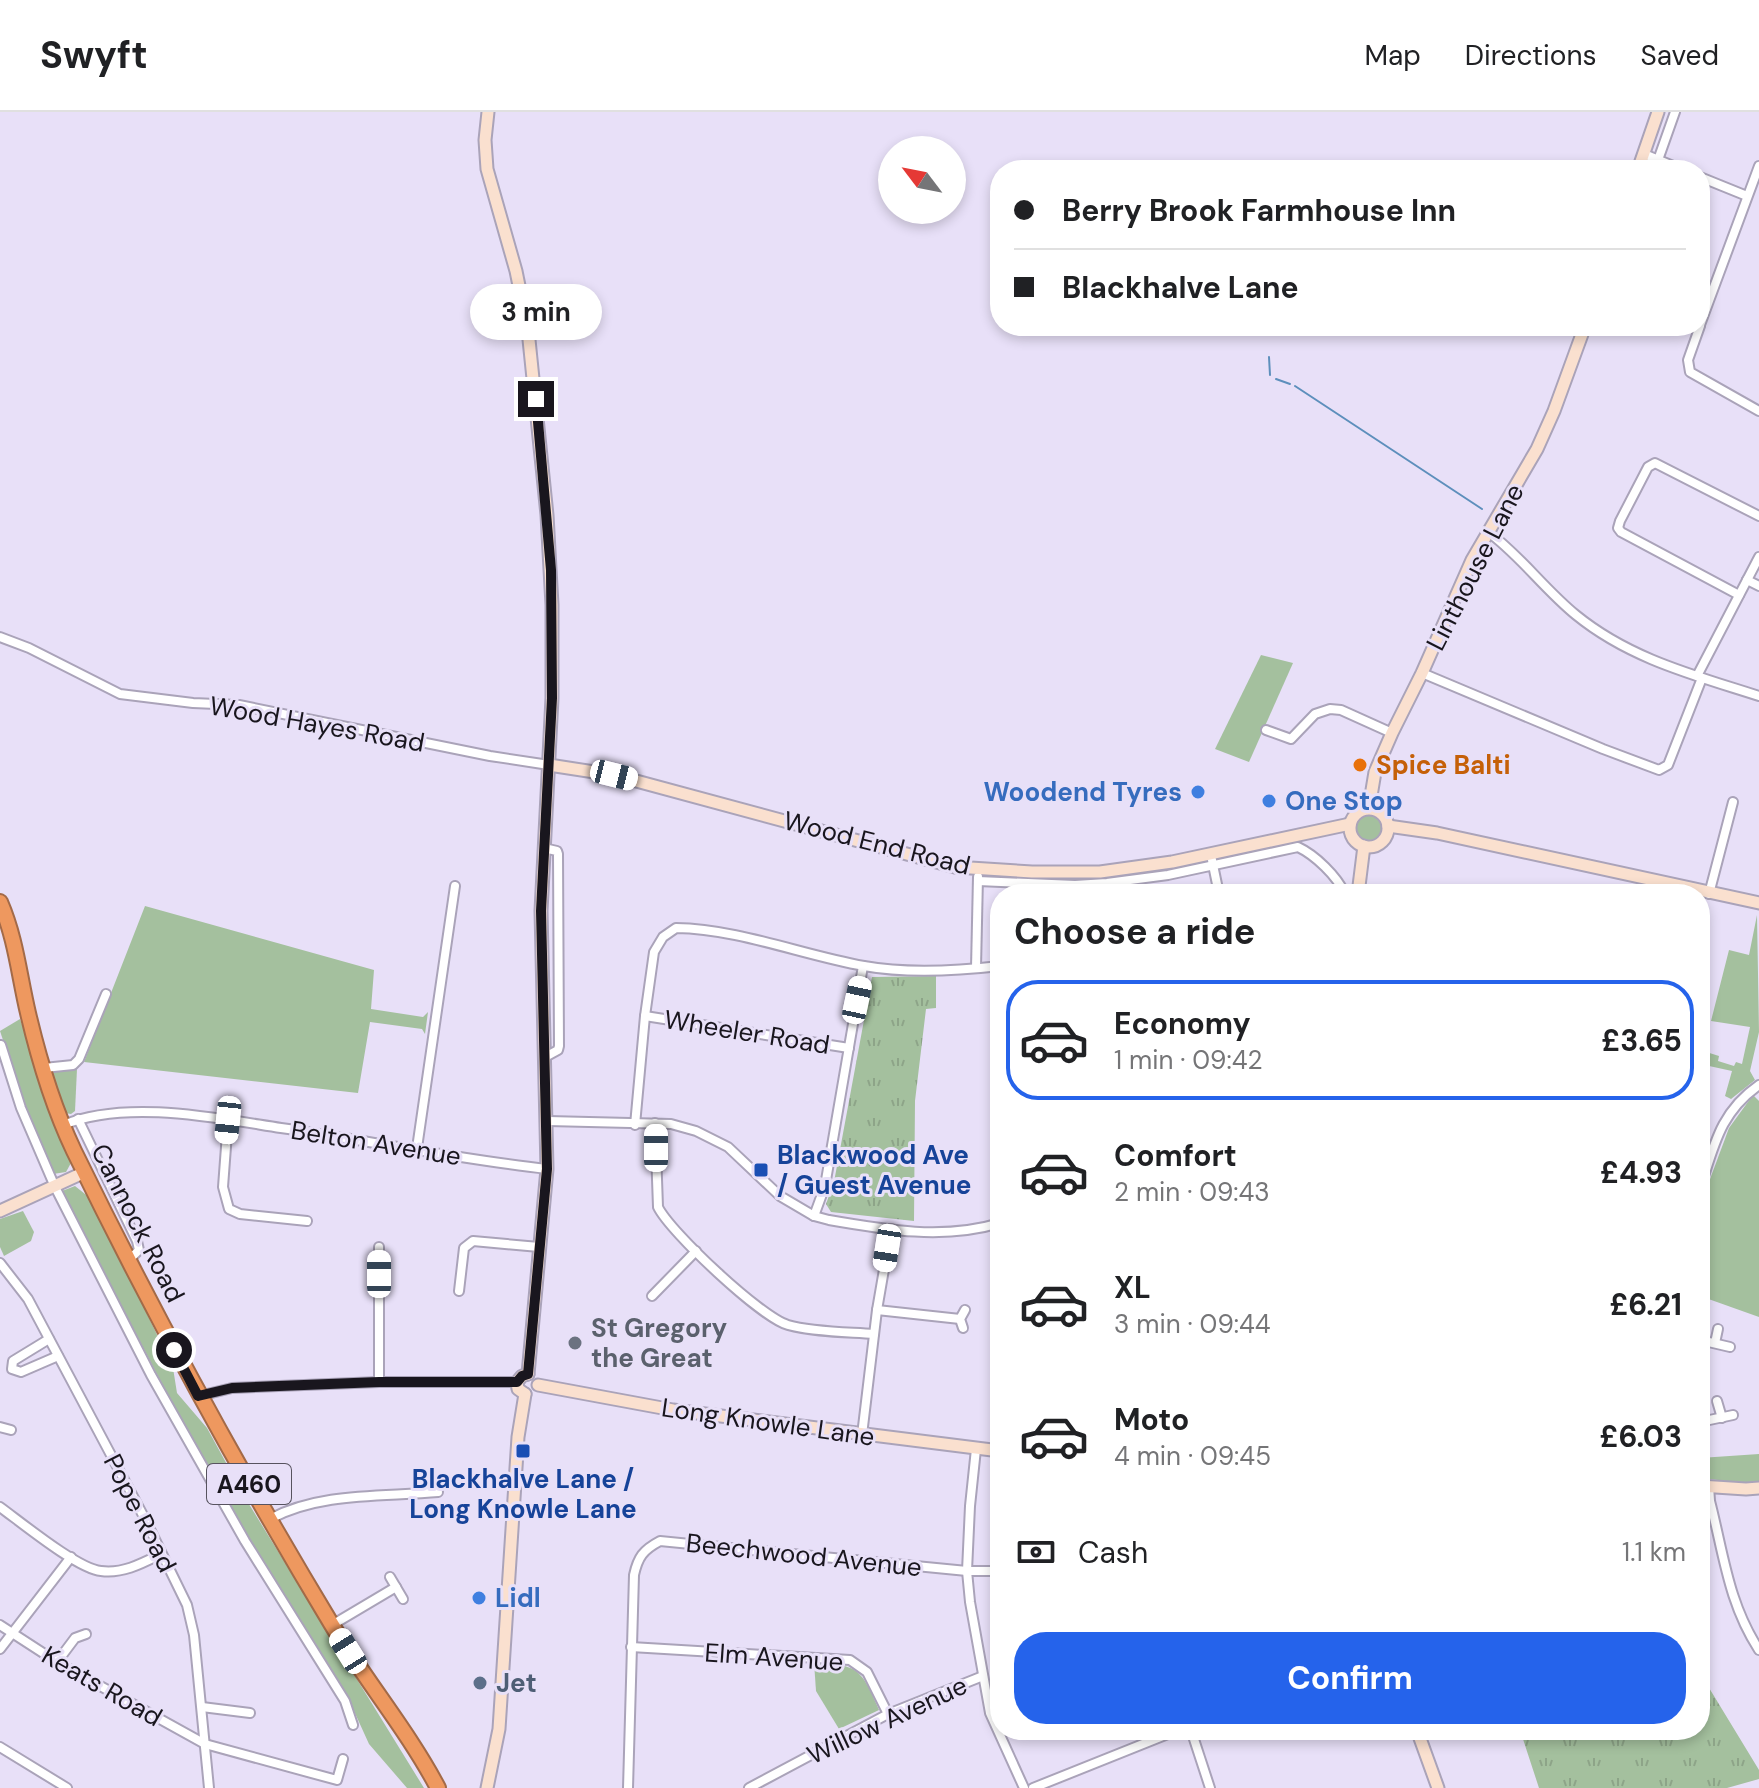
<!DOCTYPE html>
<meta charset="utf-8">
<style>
body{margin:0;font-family:"DM Sans",sans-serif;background:#f2f2f2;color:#202124;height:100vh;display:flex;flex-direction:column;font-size:30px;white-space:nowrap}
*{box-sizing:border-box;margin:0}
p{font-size:26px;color:#757577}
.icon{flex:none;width:44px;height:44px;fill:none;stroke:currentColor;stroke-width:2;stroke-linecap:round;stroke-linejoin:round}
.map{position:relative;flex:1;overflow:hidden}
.panel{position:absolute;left:990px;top:772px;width:720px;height:856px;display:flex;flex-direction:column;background:#fff;border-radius:32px;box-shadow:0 4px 12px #0003}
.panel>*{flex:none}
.hud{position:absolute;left:990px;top:48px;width:720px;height:176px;border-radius:32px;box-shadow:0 4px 12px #0003;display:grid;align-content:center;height:176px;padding:0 24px;background:#fff}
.needle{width:52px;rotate:302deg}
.tools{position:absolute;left:878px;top:24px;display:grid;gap:16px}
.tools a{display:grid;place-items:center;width:88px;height:88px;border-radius:50%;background:#fff;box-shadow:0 4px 12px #0003;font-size:40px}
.end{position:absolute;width:36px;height:36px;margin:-18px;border:10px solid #19161e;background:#fff;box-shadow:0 0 0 4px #fff}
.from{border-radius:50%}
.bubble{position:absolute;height:56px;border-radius:28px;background:#fff;box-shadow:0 4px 12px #0003;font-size:26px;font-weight:700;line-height:56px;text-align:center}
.car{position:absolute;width:24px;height:48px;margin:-24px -12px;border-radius:10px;box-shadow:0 0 6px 2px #0007;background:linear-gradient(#fff 24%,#345 0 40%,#fff 0 76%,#345 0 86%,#fff 0)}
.hud b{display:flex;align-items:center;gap:28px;height:76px;font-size:30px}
.hud b+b{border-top:2px solid #e0e0e0}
.hud i{width:20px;height:20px;background:#202124}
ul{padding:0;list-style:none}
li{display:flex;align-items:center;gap:24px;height:120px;margin:0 16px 12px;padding:0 8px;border:4px solid transparent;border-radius:32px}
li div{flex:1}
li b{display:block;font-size:30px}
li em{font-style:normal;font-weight:700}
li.on{border-color:#2563eb}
li>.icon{width:72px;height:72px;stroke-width:1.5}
h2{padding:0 24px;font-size:36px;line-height:96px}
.pay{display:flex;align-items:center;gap:20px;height:88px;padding:0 24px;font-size:30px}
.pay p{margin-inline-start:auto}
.primary-button{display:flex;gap:16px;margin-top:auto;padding:16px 24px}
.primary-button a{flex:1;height:92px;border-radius:32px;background:#2563eb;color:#fff;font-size:32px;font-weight:700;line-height:92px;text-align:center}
header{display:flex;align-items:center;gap:48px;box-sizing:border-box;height:112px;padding:0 40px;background:#fff;border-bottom:2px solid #e0e0e0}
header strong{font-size:38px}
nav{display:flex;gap:44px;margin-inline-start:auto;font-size:28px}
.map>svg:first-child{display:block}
</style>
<header>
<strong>Swyft</strong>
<nav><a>Map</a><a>Directions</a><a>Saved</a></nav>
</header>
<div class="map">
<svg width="1759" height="1676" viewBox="0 0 1759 1676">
<defs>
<pattern id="park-tufts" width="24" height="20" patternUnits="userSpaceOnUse" patternTransform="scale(2)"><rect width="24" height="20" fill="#a4c09e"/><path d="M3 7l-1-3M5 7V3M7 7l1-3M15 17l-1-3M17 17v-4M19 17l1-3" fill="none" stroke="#8da488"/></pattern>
</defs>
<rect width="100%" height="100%" fill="#e8e0f8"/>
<g fill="#a4c09e">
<polygon points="1261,543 1293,551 1249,650 1215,637"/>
<circle cx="1369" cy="716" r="15"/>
<polygon points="145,794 374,858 371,897 423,905 428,900 425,922 422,917 370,910 358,981 84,950"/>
<polygon points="1757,803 1759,920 1750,959 1755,968 1731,987 1725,984 1732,959 1700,952 1700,938 1719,944 1718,949 1734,954 1736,950 1742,952 1750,915 1711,909 1729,838 1749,843"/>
<polygon points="20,907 71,1051 66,1060 53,1062 30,1010 0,919"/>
<polygon points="77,957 75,999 71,1002 65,1001 51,959"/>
<polygon points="1753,983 1759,989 1759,1205 1700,1184 1700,1094 1729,1016"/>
<polygon points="75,1074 90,1086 139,1185 173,1256 177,1281 207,1316 247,1389 424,1676 407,1676 369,1632 349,1588 263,1450 184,1314 64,1084 62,1079"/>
<polygon points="23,1099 34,1120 31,1129 4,1144 0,1135 0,1107"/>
<polygon points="1759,1342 1759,1369 1744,1371 1700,1366 1700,1346"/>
<path d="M814 1550C859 1553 861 1557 879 1598L839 1617 816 1579Z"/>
</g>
<g fill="url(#park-tufts)">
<polygon points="936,864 936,896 926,897 915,989 914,1109 831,1100 826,1092 834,1070 872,865"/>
<polygon points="1700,1561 1759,1658 1759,1667 1727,1676 1539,1676 1520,1618 1700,1618"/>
</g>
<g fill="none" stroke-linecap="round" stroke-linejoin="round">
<g stroke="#5d8fbc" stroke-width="2">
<polyline points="1269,245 1270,263"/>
<polyline points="1276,267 1290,272"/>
<polyline points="1295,274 1482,397"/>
</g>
<defs>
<g id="street">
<polyline points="1644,42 1683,58"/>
<polyline points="1658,48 1675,0"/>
<polyline points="1700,65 1747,84"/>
<polyline points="1700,213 1759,54"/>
<polyline points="1700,214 1688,248 1690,260 1759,299"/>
<path d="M1487 419C1520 443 1544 477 1576 503 1630 547 1694 563 1759 584"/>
<polyline points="1747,468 1759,474"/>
<polyline points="1739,483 1621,420 1618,416 1620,409 1648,355 1655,351 1759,404"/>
<polyline points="0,525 29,536 120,582 193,591 239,593 490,644 549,653"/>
<polyline points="1422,561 1603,637 1659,658 1668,653 1702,566"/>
<polyline points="1697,564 1759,445"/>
<polyline points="1266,618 1291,627 1315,602 1330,597 1341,598 1392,621"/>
<polyline points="544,736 557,739 558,742 559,934 558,938 547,944"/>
<polyline points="1212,748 1219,782"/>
<path d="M978 769 1075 773 1107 771 1168 763 1298 735C1315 743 1337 764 1345 782"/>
<polyline points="1709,782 1733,690"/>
<polyline points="976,856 978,765"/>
<polyline points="645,904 849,936"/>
<polyline points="1,933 21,996 55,1075 151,1263 245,1429 345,1589 353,1613"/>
<polyline points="44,956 73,953 79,947 106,882"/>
<polyline points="78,1007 137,1129 139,1138 129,1148"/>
<polyline points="228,1008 223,1075 229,1097 240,1102 307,1109"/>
<path d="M548 1009 671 1012 696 1019 728 1035 780 1084 814 1104 829 1108C886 1118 944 1128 1000 1111"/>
<path d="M655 1011 658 1095C670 1120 762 1206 788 1213 813 1220 848 1220 874 1222"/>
<path d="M63 1013C126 987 216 1006 281 1016 370 1029 458 1047 547 1057"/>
<path d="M635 1013 645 904 654 840 663 825 676 816C739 817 802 843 864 854 908 862 956 859 1000 854"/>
<polyline points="417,1036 455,774"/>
<path d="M1700 1077C1714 1034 1720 1000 1759 973"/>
<polyline points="814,1104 825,1074 863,854"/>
<polyline points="379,1135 379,1270"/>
<polyline points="0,1151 28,1187 145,1407 187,1493 194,1523 209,1676"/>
<polyline points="459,1179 464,1136 473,1129 539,1135"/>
<polyline points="652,1184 696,1139"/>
<polyline points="877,1198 960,1207"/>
<polyline points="963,1216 960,1207 965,1198"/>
<polyline points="49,1227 13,1249 12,1257 21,1260 58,1244"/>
<polyline points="1700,1228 1730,1235"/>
<polyline points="1715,1231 1718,1217"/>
<polyline points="199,1284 232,1276 379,1270 517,1270"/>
<polyline points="1717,1289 1722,1306"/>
<polyline points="1700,1310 1733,1303"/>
<polyline points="0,1315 11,1318"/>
<polyline points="862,1323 877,1198 891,1117"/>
<polyline points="976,1337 970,1394 967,1459 970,1490 990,1601 1024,1676"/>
<path d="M1709 1374 1710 1389C1724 1443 1728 1490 1759 1538"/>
<path d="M0 1395C22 1411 78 1457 101 1459 123 1462 143 1451 161 1442"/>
<path d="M270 1407C320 1380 383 1385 438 1380"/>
<polyline points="390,1465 403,1487"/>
<polyline points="0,1513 57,1550 205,1632 337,1668 343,1647"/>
<polyline points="332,1513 396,1475"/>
<polyline points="631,1535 850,1548 867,1560 888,1602"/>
<polyline points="0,1537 71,1445"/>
<polyline points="57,1550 75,1526 86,1522"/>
<polyline points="202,1595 250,1601"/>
<polyline points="1191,1618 1210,1676"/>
<polyline points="0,1635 67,1676"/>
<path d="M628 1676 634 1463C638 1445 643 1438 660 1429L967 1459H1000"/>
<polyline points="749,1676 888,1602 983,1564"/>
<polyline points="1033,1676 1178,1618"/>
</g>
<g id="secondary">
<polyline points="488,0 485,28 487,57 516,159 528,218 547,403 552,493 552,586 541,799 547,1057 528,1262"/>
<polyline points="1638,58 1658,0"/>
<polyline points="549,653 614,663 955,755 1032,760 1100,760 1172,750 1350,712"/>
<polyline points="1369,696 1375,660 1392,621 1422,561 1472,448 1537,337 1554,299 1585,214"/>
<circle cx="1369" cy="716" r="19"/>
<polyline points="1388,714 1437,721 1759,791"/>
<polyline points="1358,782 1364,734"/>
<polyline points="0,1099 85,1060"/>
<polyline points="538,1273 673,1298 1000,1339"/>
<polyline points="525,1282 518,1277 517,1270 522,1264 528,1262"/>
<polyline points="1700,1374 1746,1377 1759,1376"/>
<polyline points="1417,1618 1438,1676"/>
<polyline points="487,1676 499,1617 518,1325 525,1282"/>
</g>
<path id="highway" d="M0 790C16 827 19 863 28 901 39 948 54 997 74 1039 153 1201 239 1359 332 1513 365 1568 408 1619 438 1676"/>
</defs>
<use href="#street" stroke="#aaa3b9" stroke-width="12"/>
<use href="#secondary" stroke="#aaa3b9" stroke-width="15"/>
<use href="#highway" stroke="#a36a48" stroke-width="18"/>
<use href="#street" stroke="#fff" stroke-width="8"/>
<use href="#secondary" stroke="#fae0cf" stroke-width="11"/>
<use href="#highway" stroke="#ee985f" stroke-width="14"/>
</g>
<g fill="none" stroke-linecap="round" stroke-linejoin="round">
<polyline stroke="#19161e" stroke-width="10" points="174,1238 198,1284 232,1276 379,1270 517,1270 522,1264 528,1262 547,1057 541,799 552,586 551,458 536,287"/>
</g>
<circle fill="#e8710a" stroke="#e8e0f8" stroke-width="3" cx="1360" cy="653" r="8"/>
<g fill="#3f7fe0" stroke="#e8e0f8" stroke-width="3">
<circle cx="1198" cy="680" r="8"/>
<circle cx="1269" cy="689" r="8"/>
<circle cx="479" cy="1486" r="8"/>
</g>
<g fill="#1a4fb4" stroke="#e8e0f8" stroke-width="3">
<rect x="753" y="1050" width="16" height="16" rx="4"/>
<rect x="515" y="1331" width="16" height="16" rx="4"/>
</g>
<circle fill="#6b7280" stroke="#e8e0f8" stroke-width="3" cx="575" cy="1231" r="8"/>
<circle fill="#5c6f8a" stroke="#e8e0f8" stroke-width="3" cx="480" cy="1571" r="8"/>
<g text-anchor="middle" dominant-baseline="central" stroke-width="6" stroke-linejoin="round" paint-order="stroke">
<rect fill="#e8e0f8" stroke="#57535f" stroke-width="2" x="207" y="1352" width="84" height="40" rx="6"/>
<g font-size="24" font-weight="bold" fill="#19161e">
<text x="249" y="1372">A460</text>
</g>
<g font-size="26" fill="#19161e" stroke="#e8e0f8">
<text transform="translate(1475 455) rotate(-63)">Linthouse Lane</text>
<text transform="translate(317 612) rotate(10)">Wood Hayes Road</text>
<text transform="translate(877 731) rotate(14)">Wood End Road</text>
<text transform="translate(747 920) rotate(9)">Wheeler Road</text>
<text transform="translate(376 1031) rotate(9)">Belton Avenue</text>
<text transform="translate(138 1111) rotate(63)">Cannock Road</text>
<text transform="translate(768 1310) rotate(8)">Long Knowle Lane</text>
<text transform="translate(140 1401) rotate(63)">Pope Road</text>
<text transform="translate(804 1443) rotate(6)">Beechwood Avenue</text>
<text transform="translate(774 1545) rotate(4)">Elm Avenue</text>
<text transform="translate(102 1574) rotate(30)">Keats Road</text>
<text transform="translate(887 1608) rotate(-25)">Willow Avenue</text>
</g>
<g font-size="26" font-weight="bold" fill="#c56008" stroke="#e8e0f8" text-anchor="start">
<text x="1376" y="653">Spice Balti</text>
</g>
<g font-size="26" font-weight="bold" fill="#366cbe" stroke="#e8e0f8" text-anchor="start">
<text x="1182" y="680" text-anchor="end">Woodend Tyres</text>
<text x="1285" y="689">One Stop</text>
<text x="495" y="1486">Lidl</text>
</g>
<g font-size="26" font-weight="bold" fill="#164399" stroke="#e8e0f8" text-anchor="start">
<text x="777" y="1043">Blackwood Ave<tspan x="777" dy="30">/ Guest Avenue</tspan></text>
<text x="523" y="1367" text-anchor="middle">Blackhalve Lane /<tspan x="523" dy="30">Long Knowle Lane</tspan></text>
</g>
<g font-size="26" font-weight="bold" fill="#5b616d" stroke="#e8e0f8" text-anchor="start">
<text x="591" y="1216">St Gregory<tspan x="591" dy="30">the Great</tspan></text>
</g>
<g font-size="26" font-weight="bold" fill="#4e5e75" stroke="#e8e0f8" text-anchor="start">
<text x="496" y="1571">Jet</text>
</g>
</g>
</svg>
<div class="tools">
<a><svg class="needle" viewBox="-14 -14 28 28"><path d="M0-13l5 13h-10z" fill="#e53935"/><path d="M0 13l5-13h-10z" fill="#757577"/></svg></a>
</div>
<i class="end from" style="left:174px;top:1238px"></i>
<i class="end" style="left:536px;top:287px"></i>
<div class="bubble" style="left:470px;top:172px;width:132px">3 min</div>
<i class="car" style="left:614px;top:663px;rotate:104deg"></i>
<i class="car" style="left:857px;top:888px;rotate:12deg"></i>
<i class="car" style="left:228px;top:1008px;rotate:186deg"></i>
<i class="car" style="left:656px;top:1036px;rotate:0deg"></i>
<i class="car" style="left:887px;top:1136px;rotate:189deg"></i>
<i class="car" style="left:379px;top:1162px;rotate:0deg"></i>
<i class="car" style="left:348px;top:1539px;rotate:328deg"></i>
<div class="hud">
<b><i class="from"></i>Berry Brook Farmhouse Inn</b>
<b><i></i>Blackhalve Lane</b>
</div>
<section class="panel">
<h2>Choose a ride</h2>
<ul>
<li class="on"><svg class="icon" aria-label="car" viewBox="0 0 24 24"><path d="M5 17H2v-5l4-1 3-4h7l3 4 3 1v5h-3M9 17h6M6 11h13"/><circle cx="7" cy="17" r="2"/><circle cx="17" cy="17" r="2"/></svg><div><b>Economy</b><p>1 min · 09:42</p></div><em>£3.65</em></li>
<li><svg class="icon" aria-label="car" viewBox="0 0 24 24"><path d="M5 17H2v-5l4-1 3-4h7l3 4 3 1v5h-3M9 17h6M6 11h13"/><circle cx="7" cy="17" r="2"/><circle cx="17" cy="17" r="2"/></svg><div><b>Comfort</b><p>2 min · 09:43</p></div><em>£4.93</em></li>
<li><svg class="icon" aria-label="car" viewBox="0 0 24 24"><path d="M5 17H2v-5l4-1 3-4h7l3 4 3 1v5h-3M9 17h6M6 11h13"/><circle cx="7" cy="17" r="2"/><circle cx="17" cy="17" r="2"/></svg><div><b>XL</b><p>3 min · 09:44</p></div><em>£6.21</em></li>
<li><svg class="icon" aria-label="car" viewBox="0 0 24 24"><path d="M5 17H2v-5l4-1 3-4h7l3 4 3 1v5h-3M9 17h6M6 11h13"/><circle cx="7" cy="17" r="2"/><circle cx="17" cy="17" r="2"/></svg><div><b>Moto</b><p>4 min · 09:45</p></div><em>£6.03</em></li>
</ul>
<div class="pay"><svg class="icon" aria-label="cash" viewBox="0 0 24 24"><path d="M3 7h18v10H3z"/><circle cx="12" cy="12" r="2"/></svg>Cash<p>1.1 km</p></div>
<div class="primary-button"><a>Confirm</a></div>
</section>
</div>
